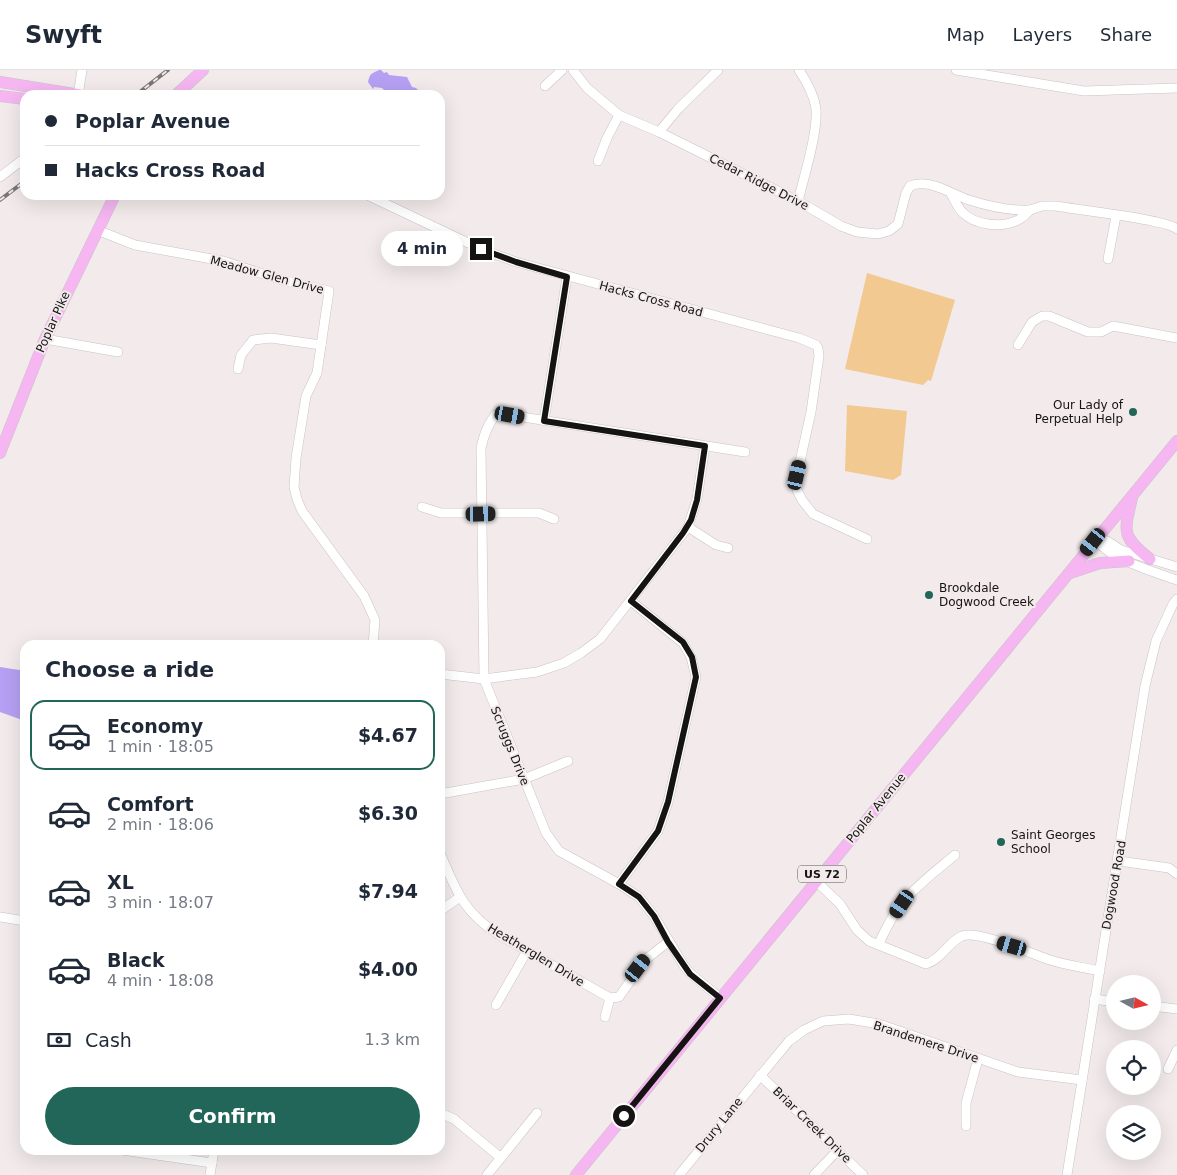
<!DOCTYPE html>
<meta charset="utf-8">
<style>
body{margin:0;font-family:"DejaVu Sans",sans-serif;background:#f2f2f3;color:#1f2937;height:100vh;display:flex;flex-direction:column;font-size:19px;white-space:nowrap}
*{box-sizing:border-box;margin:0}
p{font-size:16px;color:#747a83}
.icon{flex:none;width:28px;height:28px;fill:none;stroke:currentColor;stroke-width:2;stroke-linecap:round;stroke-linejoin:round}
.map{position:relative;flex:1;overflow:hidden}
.drawer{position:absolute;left:20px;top:570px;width:425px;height:515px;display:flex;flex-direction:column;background:#fff;border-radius:15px;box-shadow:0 5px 20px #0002}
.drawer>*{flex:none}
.guide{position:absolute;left:20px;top:20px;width:425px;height:110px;border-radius:15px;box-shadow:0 5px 20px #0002;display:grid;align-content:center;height:110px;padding:0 25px;background:#fff}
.needle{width:32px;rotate:98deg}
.buttons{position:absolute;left:1106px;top:905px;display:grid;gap:10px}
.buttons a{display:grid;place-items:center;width:55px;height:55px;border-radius:50%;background:#fff;box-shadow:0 5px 20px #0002;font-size:25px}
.end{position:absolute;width:22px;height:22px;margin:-11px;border:6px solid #161313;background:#fff;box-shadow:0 0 0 2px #fff}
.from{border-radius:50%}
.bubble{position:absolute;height:35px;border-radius:18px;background:#fff;box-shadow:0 5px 20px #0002;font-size:16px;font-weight:600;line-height:35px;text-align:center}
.car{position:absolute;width:15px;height:30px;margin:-15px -8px;border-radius:6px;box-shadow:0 0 4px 1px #0007;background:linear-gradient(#222 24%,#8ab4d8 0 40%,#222 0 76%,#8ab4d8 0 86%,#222 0)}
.guide b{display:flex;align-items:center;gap:18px;height:48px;font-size:19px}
.guide b+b{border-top:1px solid #e0e1e3}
.guide i{width:12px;height:12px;background:#1f2937}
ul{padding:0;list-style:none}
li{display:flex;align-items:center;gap:15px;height:70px;margin:0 10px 8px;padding:0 15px;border:2px solid transparent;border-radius:15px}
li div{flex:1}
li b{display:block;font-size:19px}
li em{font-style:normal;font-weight:600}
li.current{border-color:#216658}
li>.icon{width:45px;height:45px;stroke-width:1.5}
h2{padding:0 25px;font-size:22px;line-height:60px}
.pay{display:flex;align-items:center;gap:12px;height:55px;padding:0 25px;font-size:19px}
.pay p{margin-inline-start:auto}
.button{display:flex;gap:10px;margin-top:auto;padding:10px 25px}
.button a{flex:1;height:58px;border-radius:30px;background:#216658;color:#fff;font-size:20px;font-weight:600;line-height:58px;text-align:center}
header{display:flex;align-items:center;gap:30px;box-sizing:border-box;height:70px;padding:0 25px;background:#fff;border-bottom:1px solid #e0e1e3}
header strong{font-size:24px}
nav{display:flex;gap:28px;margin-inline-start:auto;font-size:18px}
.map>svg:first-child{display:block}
</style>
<header>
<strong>Swyft</strong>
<nav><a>Map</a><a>Layers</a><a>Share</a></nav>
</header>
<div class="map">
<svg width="1177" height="1105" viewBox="0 0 1177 1105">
<rect width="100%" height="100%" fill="#f2eaeb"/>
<g fill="#f3c992">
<polygon points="867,203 955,230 931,311 928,310 923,315 845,299"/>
<polygon points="847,335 907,341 901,405 893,410 845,401"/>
</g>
<g fill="#b5a0f3">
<path d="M379 0H381L384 3 387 2 389 5 407 7 412 17 416 18 420 22 419 25H389L382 18 374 17 373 19 368 12C371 2 370 5 379 0Z"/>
<polygon points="0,597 19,600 25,598 25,651 0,642"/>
</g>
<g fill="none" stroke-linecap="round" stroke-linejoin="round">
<defs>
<g id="minor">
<path d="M573 0 587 18 619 45 659 62 798 131 841 156 857 162 878 164 889 161 898 154 906 123 910 116C929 108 951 124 969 130 988 136 1011 141 1030 140 1026 144 1023 148 1018 150 1002 158 976 156 962 142 957 137 954 128 950 122"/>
<polyline points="956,0 1084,21 1177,18"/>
<polyline points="545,16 562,0"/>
<polyline points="78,25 82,0"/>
<polyline points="659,62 678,39 718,0"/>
<polyline points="598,91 607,68 619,45"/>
<polyline points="0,107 25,88"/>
<polyline points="367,125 481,179 516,192 799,268 816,275 818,278 819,286 811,342 797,405 797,420 802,430 813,444 867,469"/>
<path d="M798 131C804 107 818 62 816 39 814 24 807 12 799 0"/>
<path d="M1030 140 1042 136H1056C1077 140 1166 149 1177 159"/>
<polyline points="97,160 135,175 223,191 282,210 329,221 317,303 306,326 296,388 294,417 297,429 302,441 364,526 375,550 373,575"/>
<polyline points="1108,189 1116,146"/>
<polyline points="45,269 118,282"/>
<polyline points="1018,275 1032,252 1042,246 1049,246 1088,262 1101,262 1113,256 1177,268"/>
<polyline points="238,299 241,285 253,270 271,268 321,275"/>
<polyline points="544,351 567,207"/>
<polyline points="422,437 441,443 539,443 554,449"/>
<polyline points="688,457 716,475 728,478"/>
<path d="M1096 469C1108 489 1155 502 1177 510"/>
<polyline points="1096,469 1107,471 1121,480 1177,497"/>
<polyline points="440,604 484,609 537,602 564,593 581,583 600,569 688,457 697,429 705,376"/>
<polyline points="440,724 524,709 568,691"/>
<path d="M440 783C456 820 463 842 499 865L610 928"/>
<polyline points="1119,791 1169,798 1177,804"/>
<path d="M816 811 840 834 857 860 869 871 926 894C942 889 948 872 962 866 978 860 1030 883 1047 889 1064 895 1082 897 1100 901"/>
<polyline points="619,814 658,761 668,732 696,607 691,587 683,573 631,531"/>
<polyline points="440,841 460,827"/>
<polyline points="0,847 25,851"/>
<path d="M878 875C885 861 892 845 902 833 917 815 937 800 955 785"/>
<path d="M720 928 690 903 684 896 654 846 639 827 619 814 559 781 546 763 484 609 481 378C484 365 487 356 495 345L503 344 745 382"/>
<polyline points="1094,929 1115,932"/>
<polyline points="496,935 527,881"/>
<polyline points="1152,936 1177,939"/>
<polyline points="605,947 610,928 619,927 645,890 668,872"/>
<polyline points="1168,999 1177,980"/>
<polyline points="760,1005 863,1105"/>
<polyline points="440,1043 454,1049 501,1088"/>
<polyline points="966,1056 966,1033 978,989"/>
<polyline points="122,1080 212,1093"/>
<polyline points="210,1105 214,1080"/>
<polyline points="487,1105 537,1043"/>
<polyline points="679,1105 789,971 804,960 823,951 849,949 879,954 1018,1002 1082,1010"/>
<polyline points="814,1105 838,1080"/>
<polyline points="1067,1105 1145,616 1156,571 1173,534 1177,529"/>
</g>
<g id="major">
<polyline points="0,12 80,25"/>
<polyline points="176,25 203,0"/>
<polyline points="0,26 25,29"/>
<polyline points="0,383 45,269 115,125"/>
<path d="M1132 428C1124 462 1121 466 1150 489"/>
<polyline points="1070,503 1100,493 1129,491"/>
<polyline points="576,1105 1177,371"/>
</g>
</defs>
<use href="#minor" stroke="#cac2c4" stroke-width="10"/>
<use href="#major" stroke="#c7c6c6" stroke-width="12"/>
<use href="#minor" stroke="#fff" stroke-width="9"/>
<use href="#major" stroke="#f5b6f1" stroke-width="11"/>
<defs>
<g id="rail">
<polyline points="136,25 168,0"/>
<polyline points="0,130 25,111"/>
</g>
</defs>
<use href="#rail" stroke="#7b7676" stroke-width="4"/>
<use href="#rail" stroke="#f2eaeb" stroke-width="2" stroke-dasharray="5.5" stroke-linecap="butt"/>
</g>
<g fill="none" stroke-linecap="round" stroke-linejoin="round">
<polyline stroke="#161313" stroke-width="6" points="481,179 516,192 567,207 544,351 705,376 697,430 691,450 683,463 631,531 683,572 692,587 696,607 668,732 658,761 619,814 639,827 654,846 668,872 690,904 720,928 624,1046"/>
</g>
<g fill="#216658" stroke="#f2eaeb" stroke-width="2">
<circle cx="1133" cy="342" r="5"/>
<circle cx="929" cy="525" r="5"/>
<circle cx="1001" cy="772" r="5"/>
</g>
<g text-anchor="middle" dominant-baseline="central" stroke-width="4" stroke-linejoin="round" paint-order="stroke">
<rect fill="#f2eaeb" stroke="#585454" stroke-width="1" x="798" y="795.5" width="48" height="17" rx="4"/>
<g font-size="11" font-weight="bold" fill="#161313">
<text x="822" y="804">US 72</text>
</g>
<g font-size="12" fill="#161313" stroke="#f2eaeb">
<text transform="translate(759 112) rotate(27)">Cedar Ridge Drive</text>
<text transform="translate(267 205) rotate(15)">Meadow Glen Drive</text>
<text transform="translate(651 229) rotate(15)">Hacks Cross Road</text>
<text transform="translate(53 252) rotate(-66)">Poplar Pike</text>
<text transform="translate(510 676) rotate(68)">Scruggs Drive</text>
<text transform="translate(876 738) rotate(-51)">Poplar Avenue</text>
<text transform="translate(1114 815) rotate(-80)">Dogwood Road</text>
<text transform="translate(536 885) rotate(31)">Heatherglen Drive</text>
<text transform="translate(926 972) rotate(18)">Brandemere Drive</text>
<text transform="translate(719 1055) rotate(-51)">Drury Lane</text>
<text transform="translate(812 1055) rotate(44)">Briar Creek Drive</text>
</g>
<g font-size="12" fill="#161313" stroke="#f2eaeb" text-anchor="start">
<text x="1123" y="335" text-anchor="end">Our Lady of<tspan x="1123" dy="14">Perpetual Help</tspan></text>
<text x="939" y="518">Brookdale<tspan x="939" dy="14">Dogwood Creek</tspan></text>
<text x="1011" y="765">Saint Georges<tspan x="1011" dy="14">School</tspan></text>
</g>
</g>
</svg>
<div class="buttons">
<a><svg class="needle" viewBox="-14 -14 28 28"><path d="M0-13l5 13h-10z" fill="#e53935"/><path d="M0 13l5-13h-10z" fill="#747a83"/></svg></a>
<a><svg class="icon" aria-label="locate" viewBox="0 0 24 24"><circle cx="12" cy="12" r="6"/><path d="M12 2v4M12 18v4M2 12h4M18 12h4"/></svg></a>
<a><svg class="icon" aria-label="layers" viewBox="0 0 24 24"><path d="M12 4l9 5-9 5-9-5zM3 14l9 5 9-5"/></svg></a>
</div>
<i class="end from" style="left:624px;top:1046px"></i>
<i class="end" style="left:481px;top:179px"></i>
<div class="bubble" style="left:381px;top:161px;width:82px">4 min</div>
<i class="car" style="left:510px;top:345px;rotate:100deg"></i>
<i class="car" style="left:797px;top:405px;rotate:13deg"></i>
<i class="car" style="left:481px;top:444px;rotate:89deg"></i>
<i class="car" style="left:1093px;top:472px;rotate:218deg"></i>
<i class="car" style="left:902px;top:834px;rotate:214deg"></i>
<i class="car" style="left:1012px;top:876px;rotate:286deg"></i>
<i class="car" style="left:638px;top:898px;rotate:37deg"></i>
<div class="guide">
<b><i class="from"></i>Poplar Avenue</b>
<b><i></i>Hacks Cross Road</b>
</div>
<section class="drawer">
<h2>Choose a ride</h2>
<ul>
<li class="current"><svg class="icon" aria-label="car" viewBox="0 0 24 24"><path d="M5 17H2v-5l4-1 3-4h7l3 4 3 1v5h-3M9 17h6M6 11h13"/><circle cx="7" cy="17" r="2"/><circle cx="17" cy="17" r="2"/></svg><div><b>Economy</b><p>1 min · 18:05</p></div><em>$4.67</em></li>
<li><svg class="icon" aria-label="car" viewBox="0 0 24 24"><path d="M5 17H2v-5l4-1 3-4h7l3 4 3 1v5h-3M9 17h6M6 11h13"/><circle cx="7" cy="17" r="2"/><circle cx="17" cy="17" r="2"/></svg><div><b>Comfort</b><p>2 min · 18:06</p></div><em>$6.30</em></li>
<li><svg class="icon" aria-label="car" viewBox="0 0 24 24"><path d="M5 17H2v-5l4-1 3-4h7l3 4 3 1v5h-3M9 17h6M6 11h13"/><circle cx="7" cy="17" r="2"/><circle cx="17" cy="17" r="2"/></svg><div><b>XL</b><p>3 min · 18:07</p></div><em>$7.94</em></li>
<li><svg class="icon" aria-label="car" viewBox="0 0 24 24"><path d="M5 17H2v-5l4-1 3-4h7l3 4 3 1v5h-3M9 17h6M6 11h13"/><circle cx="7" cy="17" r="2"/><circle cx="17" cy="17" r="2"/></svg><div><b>Black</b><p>4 min · 18:08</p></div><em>$4.00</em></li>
</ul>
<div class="pay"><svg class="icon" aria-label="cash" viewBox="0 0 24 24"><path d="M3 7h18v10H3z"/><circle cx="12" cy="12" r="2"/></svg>Cash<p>1.3 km</p></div>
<div class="button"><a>Confirm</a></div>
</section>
</div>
